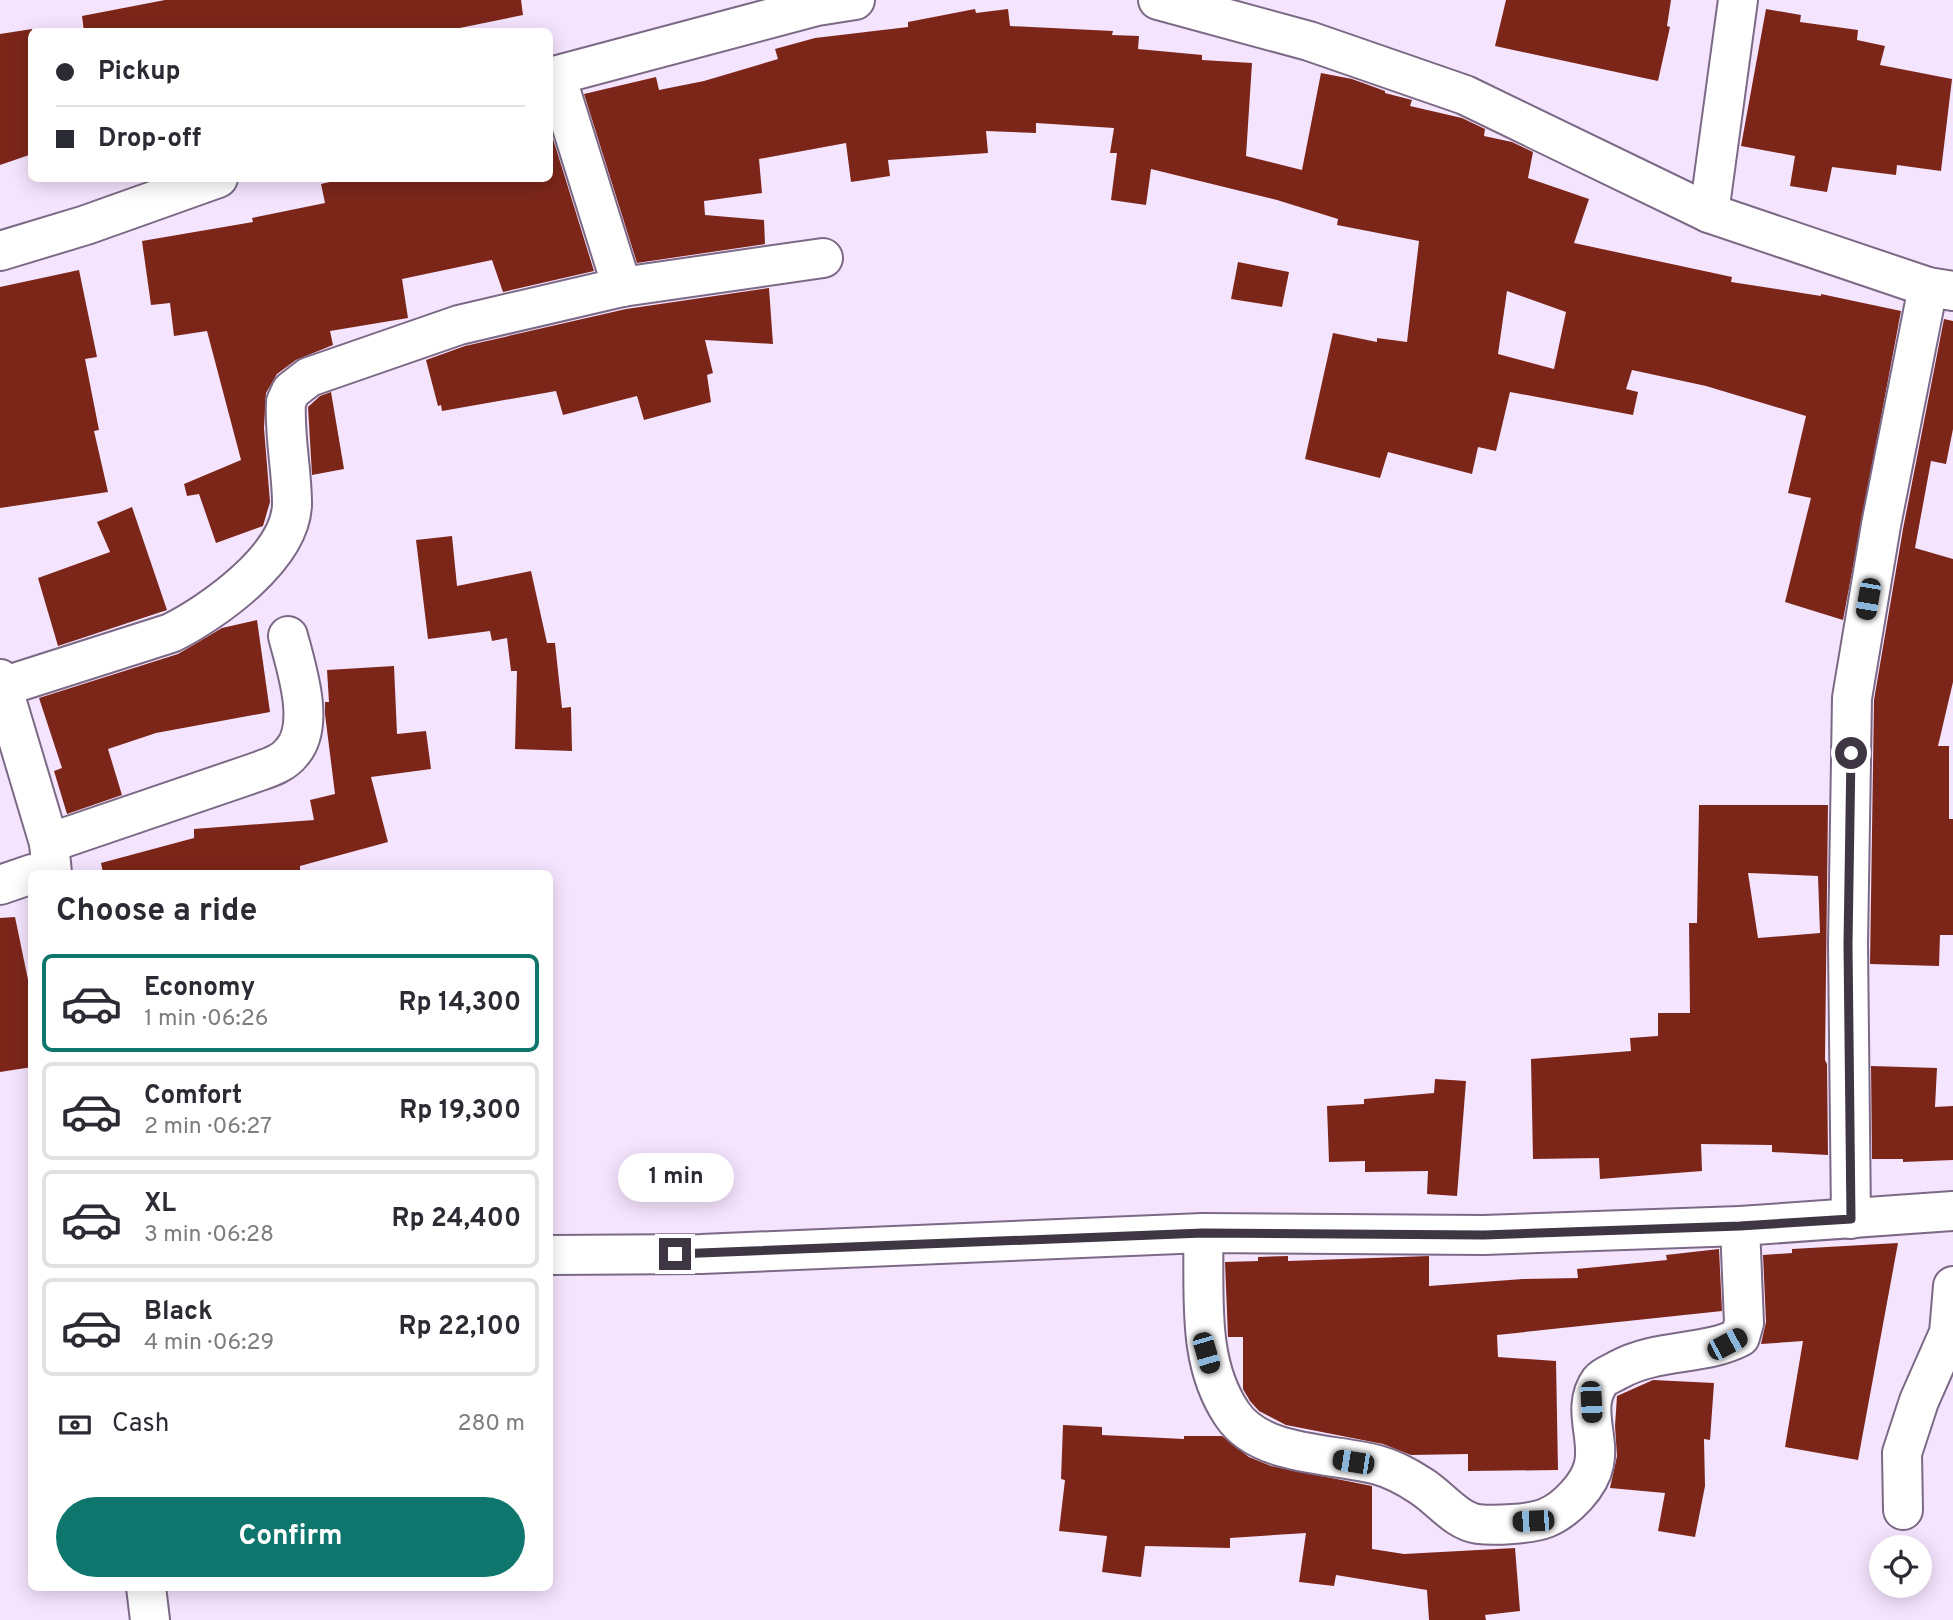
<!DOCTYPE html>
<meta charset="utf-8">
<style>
body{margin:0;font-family:Overpass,sans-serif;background:#f2f2f3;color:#2b2b33;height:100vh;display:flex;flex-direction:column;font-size:26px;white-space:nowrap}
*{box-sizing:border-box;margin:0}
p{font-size:23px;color:#7c7c81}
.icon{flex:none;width:38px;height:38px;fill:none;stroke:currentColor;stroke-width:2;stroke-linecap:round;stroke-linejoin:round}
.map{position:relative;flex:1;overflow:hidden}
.drawer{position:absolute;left:28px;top:870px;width:525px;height:721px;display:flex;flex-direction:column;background:#fff;border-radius:10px;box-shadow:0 4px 18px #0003}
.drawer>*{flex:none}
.hud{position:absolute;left:28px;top:28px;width:525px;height:154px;border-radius:10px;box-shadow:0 4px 18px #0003;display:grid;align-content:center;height:154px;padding:0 28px;background:#fff}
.fabs{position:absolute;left:1869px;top:1535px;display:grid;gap:14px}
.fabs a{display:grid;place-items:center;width:63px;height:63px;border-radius:50%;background:#fff;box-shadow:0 4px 18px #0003;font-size:35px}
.end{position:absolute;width:32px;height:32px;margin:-16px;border:9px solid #3e3643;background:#fff;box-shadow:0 0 0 4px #fff}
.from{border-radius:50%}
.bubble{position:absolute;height:49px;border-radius:24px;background:#fff;box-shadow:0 4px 18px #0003;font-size:23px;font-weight:700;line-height:49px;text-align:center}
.car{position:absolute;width:21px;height:42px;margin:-21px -10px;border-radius:9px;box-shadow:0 0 5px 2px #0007;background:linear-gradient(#222 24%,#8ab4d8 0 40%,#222 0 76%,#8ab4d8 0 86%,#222 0)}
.hud b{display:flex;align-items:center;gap:24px;height:66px;font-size:26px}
.hud b+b{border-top:2px solid #e1e1e2}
.hud i{width:18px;height:18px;background:#2b2b33}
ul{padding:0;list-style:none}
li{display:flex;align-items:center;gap:21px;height:98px;margin:0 14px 10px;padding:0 14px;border:4px solid #e1e1e2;border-radius:10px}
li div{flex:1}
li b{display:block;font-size:26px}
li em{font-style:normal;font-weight:700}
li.selected{border-color:#0f766e}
li>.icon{width:63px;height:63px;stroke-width:1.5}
h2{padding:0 28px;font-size:32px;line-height:84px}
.pay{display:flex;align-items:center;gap:18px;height:77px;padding:0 28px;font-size:26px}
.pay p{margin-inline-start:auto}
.action{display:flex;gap:14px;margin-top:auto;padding:14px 28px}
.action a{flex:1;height:80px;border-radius:42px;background:#0f766e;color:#fff;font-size:28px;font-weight:700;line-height:80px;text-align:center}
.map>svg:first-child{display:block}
</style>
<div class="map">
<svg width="1953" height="1620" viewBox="0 0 1953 1620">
<rect width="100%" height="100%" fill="#f5e4fe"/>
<g fill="#7c261a" fill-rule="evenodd">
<polygon points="165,0 521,0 523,15 440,32 84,32 82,16"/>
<polygon points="1506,0 1671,0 1667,26 1670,27 1658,81 1495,46"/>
<path d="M975 9 976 13 1008 9 1010 26 1113 31 1112 35 1139 36 1138 49 1202 55V60L1252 63 1246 156 1302 170 1321 73 1352 79 1385 91V93L1412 100 1410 106 1462 118 1485 129 1484 136 1512 142 1533 152 1528 178 1589 199 1574 243 1732 277 1731 282 1821 296V294L1901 311 1843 620 1785 602 1811 498 1788 493 1806 416 1706 386 1632 370 1626 389 1638 392 1633 415 1510 392 1496 451 1478 447 1472 474 1388 452 1380 478 1305 459 1333 333 1377 342V338L1407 342 1419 241 1337 225 1338 219 1277 200 1151 169 1146 205 1111 200 1117 153H1110L1114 128 1036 123V133L986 131 988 153 888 160 890 176 851 182 846 143 759 159 762 193 704 201 705 215 764 220 765 244 637 263 584 94 656 77 659 90 704 81 778 59 775 49 815 38 908 27V22ZM1507 291 1566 312 1554 369 1498 354Z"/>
<polygon points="1766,9 1801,15 1800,22 1858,30 1857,40 1885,46 1880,65 1952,79 1941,171 1897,165 1896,175 1832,167 1827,192 1790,186 1795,156 1741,146"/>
<polygon points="32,29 32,154 0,165 0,34"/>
<polygon points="550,129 594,271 503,292 492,260 402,279 408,318 330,331 333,345 296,360 277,374 266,393 264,428 270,502 263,526 216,543 199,494 187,496 184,484 241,460 207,331 174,336 170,303 151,305 142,241 253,222 252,218 325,203 321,184 347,178 550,178"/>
<polygon points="1238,262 1289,272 1282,307 1231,299"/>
<polygon points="79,270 97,357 85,359 99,430 94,431 108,492 0,508 0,287"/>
<polygon points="769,288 773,344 705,340 713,373 707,375 711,402 644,420 637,396 563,415 556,391 442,411 441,405 438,406 426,360 465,346 626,309"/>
<polygon points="1944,319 1953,321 1953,429 1946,464 1931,461 1915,548 1953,559 1953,682 1938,746 1949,746 1949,819 1953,819 1953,935 1940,935 1939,966 1870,964 1874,700 1903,529"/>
<polygon points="331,392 344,469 312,475 308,407 320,396"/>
<polygon points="132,507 167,610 58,646 38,578 110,552 97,522"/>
<polygon points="452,536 457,586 531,571 547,643 555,643 562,708 571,707 572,751 515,749 517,671 511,671 507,638 492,641 490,631 428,639 416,540"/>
<polygon points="257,620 270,712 156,733 108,749 122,795 67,814 54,771 62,768 39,698 178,654 222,628"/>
<polygon points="394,666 397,734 426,731 431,769 371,777 388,842 300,866 300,873 103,873 101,863 194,838 194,829 314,820 310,800 335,794 325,714 325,702 329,702 327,670"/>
<path d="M1699 805H1828L1825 1060 1827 1064 1828 1155 1772 1152V1145L1701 1144 1702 1171 1600 1179 1599 1158 1533 1159 1531 1059 1631 1051 1630 1038 1658 1036V1013H1690L1689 923H1697ZM1748 873 1818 876 1820 933 1758 938Z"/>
<polygon points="15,917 32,999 32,1067 0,1072 0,918"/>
<polygon points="1871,1066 1937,1068 1935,1107 1953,1106 1953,1160 1903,1162 1903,1159 1872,1159"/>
<polygon points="1435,1079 1466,1081 1457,1196 1427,1194 1428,1171 1365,1172 1365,1161 1329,1162 1327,1106 1364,1104 1364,1099 1434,1093"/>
<polygon points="1898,1243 1858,1460 1785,1447 1803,1341 1761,1344 1766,1322 1763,1255 1792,1253 1792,1249"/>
<polygon points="1719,1249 1722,1311 1497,1335 1498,1357 1556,1361 1558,1470 1468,1471 1468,1454 1411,1455 1383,1444 1286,1425 1259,1411 1250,1401 1243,1389 1243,1337 1228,1337 1225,1262 1258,1261 1258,1257 1288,1256 1288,1261 1429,1256 1429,1286 1523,1279 1578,1278 1577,1269 1667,1260 1666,1255"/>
<polygon points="1653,1380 1714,1383 1710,1440 1704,1439 1705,1486 1695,1537 1658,1531 1665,1493 1610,1488 1617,1456 1615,1426 1617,1396"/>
<polygon points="1063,1425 1102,1427 1102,1435 1184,1439 1184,1436 1222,1436 1249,1457 1271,1466 1372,1486 1372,1549 1404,1554 1515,1548 1520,1611 1485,1615 1486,1620 1429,1620 1427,1590 1336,1575 1334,1586 1299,1582 1306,1533 1230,1538 1230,1548 1145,1546 1141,1577 1102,1572 1107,1536 1059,1531 1065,1480 1061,1479"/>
</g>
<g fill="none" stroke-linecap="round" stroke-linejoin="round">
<defs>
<g id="minor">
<polyline points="1158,0 1309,41 1465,95 1709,213 1928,287 1953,291"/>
<polyline points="556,76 622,287"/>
<polyline points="550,77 817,6 855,0"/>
<polyline points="1709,213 1738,0"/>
<polyline points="0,251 86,225 218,178"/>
<polyline points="0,679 49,843 52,873"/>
<path d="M2 687 171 633C213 612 291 557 292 504 292 470 284 436 286 402L291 391 309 377 459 325 622 287 823 258"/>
<path d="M49 843 254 773C268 768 283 764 292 752 316 725 296 667 288 636"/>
<polyline points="0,885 32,874"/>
<polyline points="1851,1219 1848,944 1852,698 1881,525 1928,287"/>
<path d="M1203 1233C1205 1294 1196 1361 1232 1414 1260 1457 1334 1453 1378 1465 1392 1469 1409 1478 1421 1486 1439 1497 1456 1521 1478 1524 1494 1526 1531 1524 1546 1518 1566 1510 1590 1485 1594 1464 1600 1437 1581 1407 1600 1381 1604 1376 1613 1373 1618 1370 1658 1348 1704 1356 1740 1337L1744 1323 1740 1226"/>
<polyline points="550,1255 701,1254 1203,1233 1484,1235 1740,1226 1953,1211"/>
<polyline points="1903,1510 1902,1453 1919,1401 1949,1333 1953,1286"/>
<polyline points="146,1587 150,1620"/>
</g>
</defs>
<use href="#minor" stroke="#7c6985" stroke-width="42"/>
<use href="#minor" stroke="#fff" stroke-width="38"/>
</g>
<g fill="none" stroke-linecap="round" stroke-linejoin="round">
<polyline stroke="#3e3643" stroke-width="9" points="675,1254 1203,1233 1484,1235 1740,1226 1851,1219 1848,944 1851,753"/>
</g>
</svg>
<div class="fabs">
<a><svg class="icon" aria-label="locate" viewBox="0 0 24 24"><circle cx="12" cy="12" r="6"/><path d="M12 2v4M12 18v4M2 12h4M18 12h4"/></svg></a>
</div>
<i class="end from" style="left:1851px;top:753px"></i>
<i class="end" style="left:675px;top:1254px"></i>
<div class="bubble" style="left:618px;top:1153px;width:116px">1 min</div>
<i class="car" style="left:1868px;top:599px;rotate:190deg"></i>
<i class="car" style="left:1727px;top:1344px;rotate:62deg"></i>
<i class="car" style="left:1206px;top:1353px;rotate:164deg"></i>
<i class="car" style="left:1591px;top:1402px;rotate:177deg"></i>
<i class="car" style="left:1353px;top:1462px;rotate:279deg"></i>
<i class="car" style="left:1533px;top:1521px;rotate:268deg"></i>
<div class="hud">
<b><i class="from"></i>Pickup</b>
<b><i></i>Drop-off</b>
</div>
<section class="drawer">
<h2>Choose a ride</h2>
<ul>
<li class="selected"><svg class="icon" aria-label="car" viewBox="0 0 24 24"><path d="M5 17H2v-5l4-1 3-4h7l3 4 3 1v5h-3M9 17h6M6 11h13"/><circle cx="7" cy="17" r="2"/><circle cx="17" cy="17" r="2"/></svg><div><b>Economy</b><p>1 min · 06:26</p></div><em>Rp 14,300</em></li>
<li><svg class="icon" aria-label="car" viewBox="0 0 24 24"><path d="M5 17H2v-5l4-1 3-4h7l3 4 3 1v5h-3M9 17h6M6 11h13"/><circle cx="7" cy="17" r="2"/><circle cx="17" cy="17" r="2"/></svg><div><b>Comfort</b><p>2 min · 06:27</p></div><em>Rp 19,300</em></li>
<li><svg class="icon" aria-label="car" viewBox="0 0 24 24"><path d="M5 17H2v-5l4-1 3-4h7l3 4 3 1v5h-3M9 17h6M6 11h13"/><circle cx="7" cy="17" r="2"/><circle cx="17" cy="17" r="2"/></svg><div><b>XL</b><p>3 min · 06:28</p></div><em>Rp 24,400</em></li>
<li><svg class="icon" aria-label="car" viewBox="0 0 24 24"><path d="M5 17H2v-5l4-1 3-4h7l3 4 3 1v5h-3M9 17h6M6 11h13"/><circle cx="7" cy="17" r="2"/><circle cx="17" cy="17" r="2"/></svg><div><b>Black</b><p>4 min · 06:29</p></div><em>Rp 22,100</em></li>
</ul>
<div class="pay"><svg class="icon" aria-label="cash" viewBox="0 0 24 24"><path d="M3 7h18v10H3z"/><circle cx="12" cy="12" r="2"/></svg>Cash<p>280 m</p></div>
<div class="action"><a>Confirm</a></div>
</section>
</div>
